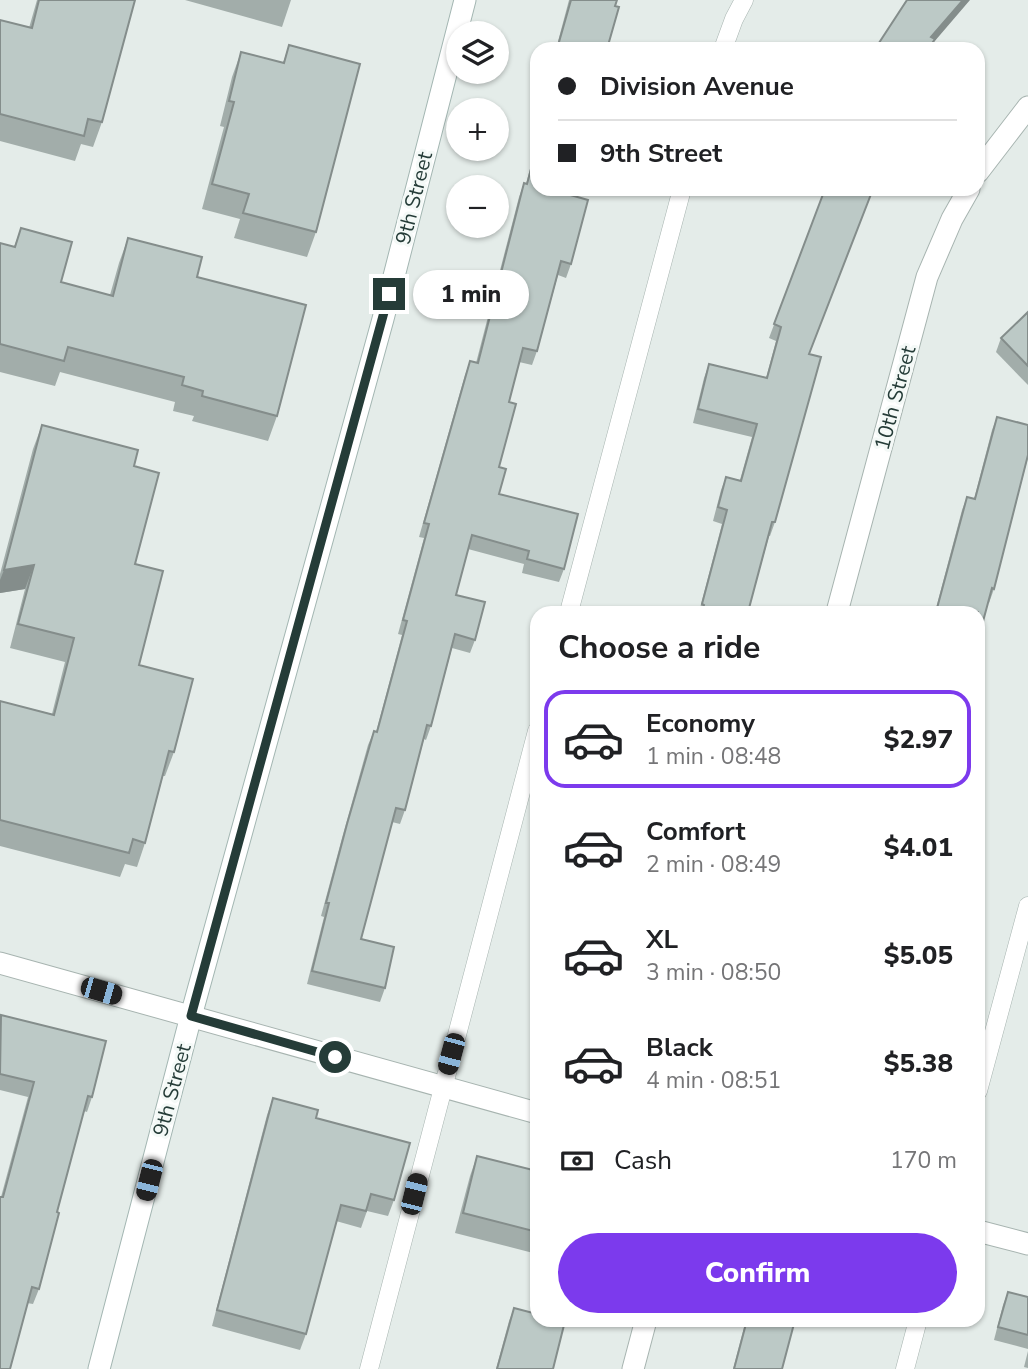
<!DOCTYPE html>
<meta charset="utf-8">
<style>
body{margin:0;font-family:"Nunito Sans",sans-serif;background:#f6f6f6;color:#202124;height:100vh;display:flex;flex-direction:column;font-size:26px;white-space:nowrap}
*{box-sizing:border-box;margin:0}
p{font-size:23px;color:#757577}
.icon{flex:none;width:38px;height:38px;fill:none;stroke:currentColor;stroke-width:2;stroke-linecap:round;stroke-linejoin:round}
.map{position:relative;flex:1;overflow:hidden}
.drawer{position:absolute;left:530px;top:606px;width:455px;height:721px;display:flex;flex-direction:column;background:#fff;border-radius:21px;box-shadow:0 2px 5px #0004}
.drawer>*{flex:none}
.top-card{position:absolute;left:530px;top:42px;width:455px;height:154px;border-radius:21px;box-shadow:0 2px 5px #0004;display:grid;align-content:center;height:154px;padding:0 28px;background:#fff}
.buttons{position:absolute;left:446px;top:21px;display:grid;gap:14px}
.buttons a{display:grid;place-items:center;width:63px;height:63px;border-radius:50%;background:#fff;box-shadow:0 2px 5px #0004;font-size:35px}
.end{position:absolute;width:32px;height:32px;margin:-16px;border:9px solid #253c38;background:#fff;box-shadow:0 0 0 4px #fff}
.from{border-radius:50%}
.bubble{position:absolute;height:49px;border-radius:24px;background:#fff;box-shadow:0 2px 5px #0004;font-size:23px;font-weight:800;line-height:49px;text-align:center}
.car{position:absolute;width:21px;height:42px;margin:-21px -10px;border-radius:9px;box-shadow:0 0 5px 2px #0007;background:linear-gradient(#222 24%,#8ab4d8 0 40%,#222 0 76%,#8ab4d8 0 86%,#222 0)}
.top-card b{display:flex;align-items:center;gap:24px;height:66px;font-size:26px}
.top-card b+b{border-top:2px solid #e0e0e0}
.top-card i{width:18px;height:18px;background:#202124}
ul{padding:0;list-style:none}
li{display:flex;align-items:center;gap:21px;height:98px;margin:0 14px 10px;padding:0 14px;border:4px solid transparent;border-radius:21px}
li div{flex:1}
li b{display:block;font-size:26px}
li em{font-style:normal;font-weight:800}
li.on{border-color:#7c3aed}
li>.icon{width:63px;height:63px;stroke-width:1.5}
h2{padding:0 28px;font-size:32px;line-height:84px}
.pay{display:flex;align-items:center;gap:18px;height:77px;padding:0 28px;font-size:26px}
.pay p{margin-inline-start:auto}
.button{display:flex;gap:14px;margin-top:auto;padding:14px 28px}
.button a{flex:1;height:80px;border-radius:42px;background:#7c3aed;color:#fff;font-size:28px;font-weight:800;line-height:80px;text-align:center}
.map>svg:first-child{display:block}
</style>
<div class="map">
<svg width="1028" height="1369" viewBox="0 0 1028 1369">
<rect width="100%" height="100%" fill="#e4ece9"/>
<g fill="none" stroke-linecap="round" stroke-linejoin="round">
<defs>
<g id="lane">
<polyline points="723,49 734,19 744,0"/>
<polyline points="569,612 682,189"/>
<polyline points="978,1091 1028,906"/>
<polyline points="369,1369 537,731"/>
<polyline points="905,1369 918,1320"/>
</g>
<g id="street">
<polyline points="978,172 1028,107"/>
<polyline points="837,612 927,277 952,219 969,189"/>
<polyline points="0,963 537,1113"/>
<polyline points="978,1231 1028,1244"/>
<polyline points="633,1369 646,1320"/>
</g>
<polyline id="secondary" points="99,1369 191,1016 383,319 465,0"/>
</defs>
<use href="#lane" stroke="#a7b4b0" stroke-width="19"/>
<use href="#street" stroke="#a7b4b0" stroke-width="23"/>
<use href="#secondary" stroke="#a3b6b2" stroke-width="23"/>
<use href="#lane" stroke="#fff" stroke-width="18"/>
<use href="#street" stroke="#fff" stroke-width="21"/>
<use href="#secondary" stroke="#fff" stroke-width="21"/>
</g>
<g fill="#a2adaa">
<polygon points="37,0 135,0 102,122 93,147 81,144 75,161 0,141 0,20 29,28"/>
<polygon points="185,0 291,0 282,27"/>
<polygon points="569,0 617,0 607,49 556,49"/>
<polygon points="289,45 316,232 307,257 234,238 240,219 202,209 224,127 220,126 232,77 241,52 283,63"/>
<polygon points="537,142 537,189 567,194 571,264 566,278 558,275 537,351 532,365 519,362 509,402 499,467 499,494 564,569 559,582 522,573 524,564 468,549 456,595 475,640 470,653 452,648 431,726 426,740 424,739 405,810 400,824 392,822 361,939 385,988 380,1002 307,984 324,917 321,916 342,838 368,745 374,731 376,732 402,635 398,634 424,538 419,537 465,375 470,361 476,363 519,197 524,183 526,184"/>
<polygon points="825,189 810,354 775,522 770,536 769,536 748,612 699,612 722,524 713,521 721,490 726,477 740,480 752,437 693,423 704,378 709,364 766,378 776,341 769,338"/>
<polygon points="21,228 61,282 110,295 119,263 128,238 197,277 277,416 268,441 192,421 194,416 173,411 175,402 60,372 55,386 0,372 0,243 14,247"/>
<polygon points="1028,312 1028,385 996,352 1001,338"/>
<polygon points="997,417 1028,425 1028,457 994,589 989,603 988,602 978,612 935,612 962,510 967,497 974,499 992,430"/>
<polygon points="42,425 134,466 135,564 139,665 174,752 165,776 163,776 145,843 137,867 125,864 120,877 0,846 0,701 52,714 65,662 10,648 25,589 0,593 0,574 33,449"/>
<polygon points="0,1016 92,1097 87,1112 84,1111 57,1212 39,1289 33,1304 27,1303 1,1197 28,1097 0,1090"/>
<polygon points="273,1098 316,1118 394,1200 388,1216 367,1211 361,1228 336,1221 306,1334 300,1350 212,1326 267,1115"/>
<polygon points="477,1156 537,1171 537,1254 455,1233 470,1176"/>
<polygon points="1008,1292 1028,1297 1028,1349 994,1340 1003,1305"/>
<polygon points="514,1308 553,1369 496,1369 509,1321"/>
<polygon points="746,1320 795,1320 782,1369 733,1369"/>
<polygon points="1028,1351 1028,1368 1024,1367"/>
</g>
<g fill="#848d8b">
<polygon points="963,0 970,0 934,42 931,49 928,49 931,37"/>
<polygon points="34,565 25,589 0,593 0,580 4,570"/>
</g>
<g fill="#bcc9c6" stroke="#848d8b" stroke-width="2">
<polygon points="39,0 135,0 102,122 88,119 84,136 0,114 0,20 32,28"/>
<polygon points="571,0 617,0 615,6 619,7 607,49 557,49"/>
<polygon points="907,0 963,0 931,37 935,39 928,49 875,49"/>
<polygon points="289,45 360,64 316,232 243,213 249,194 212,184 234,102 229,101 241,52 284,63"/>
<polygon points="537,147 537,189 568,189 567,194 588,200 571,264 561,261 537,351 523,348 509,402 516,404 499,467 506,469 499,494 578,514 564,569 527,559 529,551 472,535 456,595 485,602 475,640 455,634 431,726 427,725 405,810 396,808 361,939 394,947 385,988 312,971 329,903 326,903 347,824 374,731 377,732 407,621 403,620 429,524 424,523 470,361 478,363 524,183 527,184"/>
<polygon points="825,189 873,189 809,354 821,357 775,522 772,522 748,612 702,612 704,605 702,604 727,510 718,507 726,477 741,481 757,424 698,409 709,364 767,378 781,327 774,324"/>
<polygon points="21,228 72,242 61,282 113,296 128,238 202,257 197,277 306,305 277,416 202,396 203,391 182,385 184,377 68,347 64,361 0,344 0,243 15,247"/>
<polygon points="1028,312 1028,366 1001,338"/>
<polygon points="997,417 1028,425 1028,455 994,589 992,588 978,640 978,612 936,612 967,497 975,499"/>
<polygon points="42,425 138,450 134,466 159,473 135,564 163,571 139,665 193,679 174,752 169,751 145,843 133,839 129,853 0,820 0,701 54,715 74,638 18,624 34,565 4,570"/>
<polygon points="1,1015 106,1041 92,1097 88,1096 57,1212 59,1213 39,1289 32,1287 10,1369 0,1369 0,1197 3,1197 34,1082 0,1074"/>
<polygon points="273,1098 318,1110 316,1118 410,1143 394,1200 371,1194 366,1211 341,1205 306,1334 217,1310"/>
<polygon points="477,1156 537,1171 537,1232 463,1213"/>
<polygon points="1008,1292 1028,1297 1028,1335 998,1327"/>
<polygon points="514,1308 537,1314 537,1320 558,1320 565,1321 553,1369 497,1369"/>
<polygon points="747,1320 795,1320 782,1369 734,1369"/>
</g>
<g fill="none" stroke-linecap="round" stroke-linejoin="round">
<polyline stroke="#253c38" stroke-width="9" points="335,1057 191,1016 389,294"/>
</g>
<g text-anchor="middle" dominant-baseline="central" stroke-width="6" stroke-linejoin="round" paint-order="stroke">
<g font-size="21" fill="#253c38" stroke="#f4f9f7">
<text transform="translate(414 198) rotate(-76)">9th Street</text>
<text transform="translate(895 398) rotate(-75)">10th Street</text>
<text transform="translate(172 1090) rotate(-75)">9th Street</text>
</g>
</g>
</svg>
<div class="buttons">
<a><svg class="icon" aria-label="layers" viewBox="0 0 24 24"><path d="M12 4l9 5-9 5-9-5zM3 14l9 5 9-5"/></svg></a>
<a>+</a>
<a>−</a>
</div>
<i class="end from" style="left:335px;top:1057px"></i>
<i class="end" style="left:389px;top:294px"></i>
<div class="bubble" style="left:413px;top:270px;width:116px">1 min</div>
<i class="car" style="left:101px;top:991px;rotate:106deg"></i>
<i class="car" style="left:451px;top:1054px;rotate:195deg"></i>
<i class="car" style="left:149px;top:1180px;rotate:194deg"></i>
<i class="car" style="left:414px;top:1194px;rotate:14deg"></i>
<div class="top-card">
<b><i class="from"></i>Division Avenue</b>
<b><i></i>9th Street</b>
</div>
<section class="drawer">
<h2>Choose a ride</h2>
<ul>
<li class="on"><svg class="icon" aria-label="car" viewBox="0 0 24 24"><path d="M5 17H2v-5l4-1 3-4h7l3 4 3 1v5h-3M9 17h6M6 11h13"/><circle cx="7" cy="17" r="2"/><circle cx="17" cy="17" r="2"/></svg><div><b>Economy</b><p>1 min · 08:48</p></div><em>$2.97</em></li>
<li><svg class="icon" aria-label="car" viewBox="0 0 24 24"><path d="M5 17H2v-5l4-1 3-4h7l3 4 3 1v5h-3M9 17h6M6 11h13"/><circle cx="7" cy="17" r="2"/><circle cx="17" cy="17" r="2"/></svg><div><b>Comfort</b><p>2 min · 08:49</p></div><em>$4.01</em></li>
<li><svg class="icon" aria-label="car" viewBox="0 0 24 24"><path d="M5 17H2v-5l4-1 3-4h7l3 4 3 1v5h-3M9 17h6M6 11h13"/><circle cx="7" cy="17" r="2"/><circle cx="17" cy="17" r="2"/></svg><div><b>XL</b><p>3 min · 08:50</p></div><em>$5.05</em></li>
<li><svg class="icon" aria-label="car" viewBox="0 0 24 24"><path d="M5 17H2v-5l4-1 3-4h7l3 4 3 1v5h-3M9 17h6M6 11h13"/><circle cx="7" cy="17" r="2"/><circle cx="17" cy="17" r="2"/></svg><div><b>Black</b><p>4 min · 08:51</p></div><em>$5.38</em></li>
</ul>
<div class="pay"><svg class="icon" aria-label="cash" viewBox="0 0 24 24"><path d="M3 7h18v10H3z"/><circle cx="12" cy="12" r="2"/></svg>Cash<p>170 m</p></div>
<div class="button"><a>Confirm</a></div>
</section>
</div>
